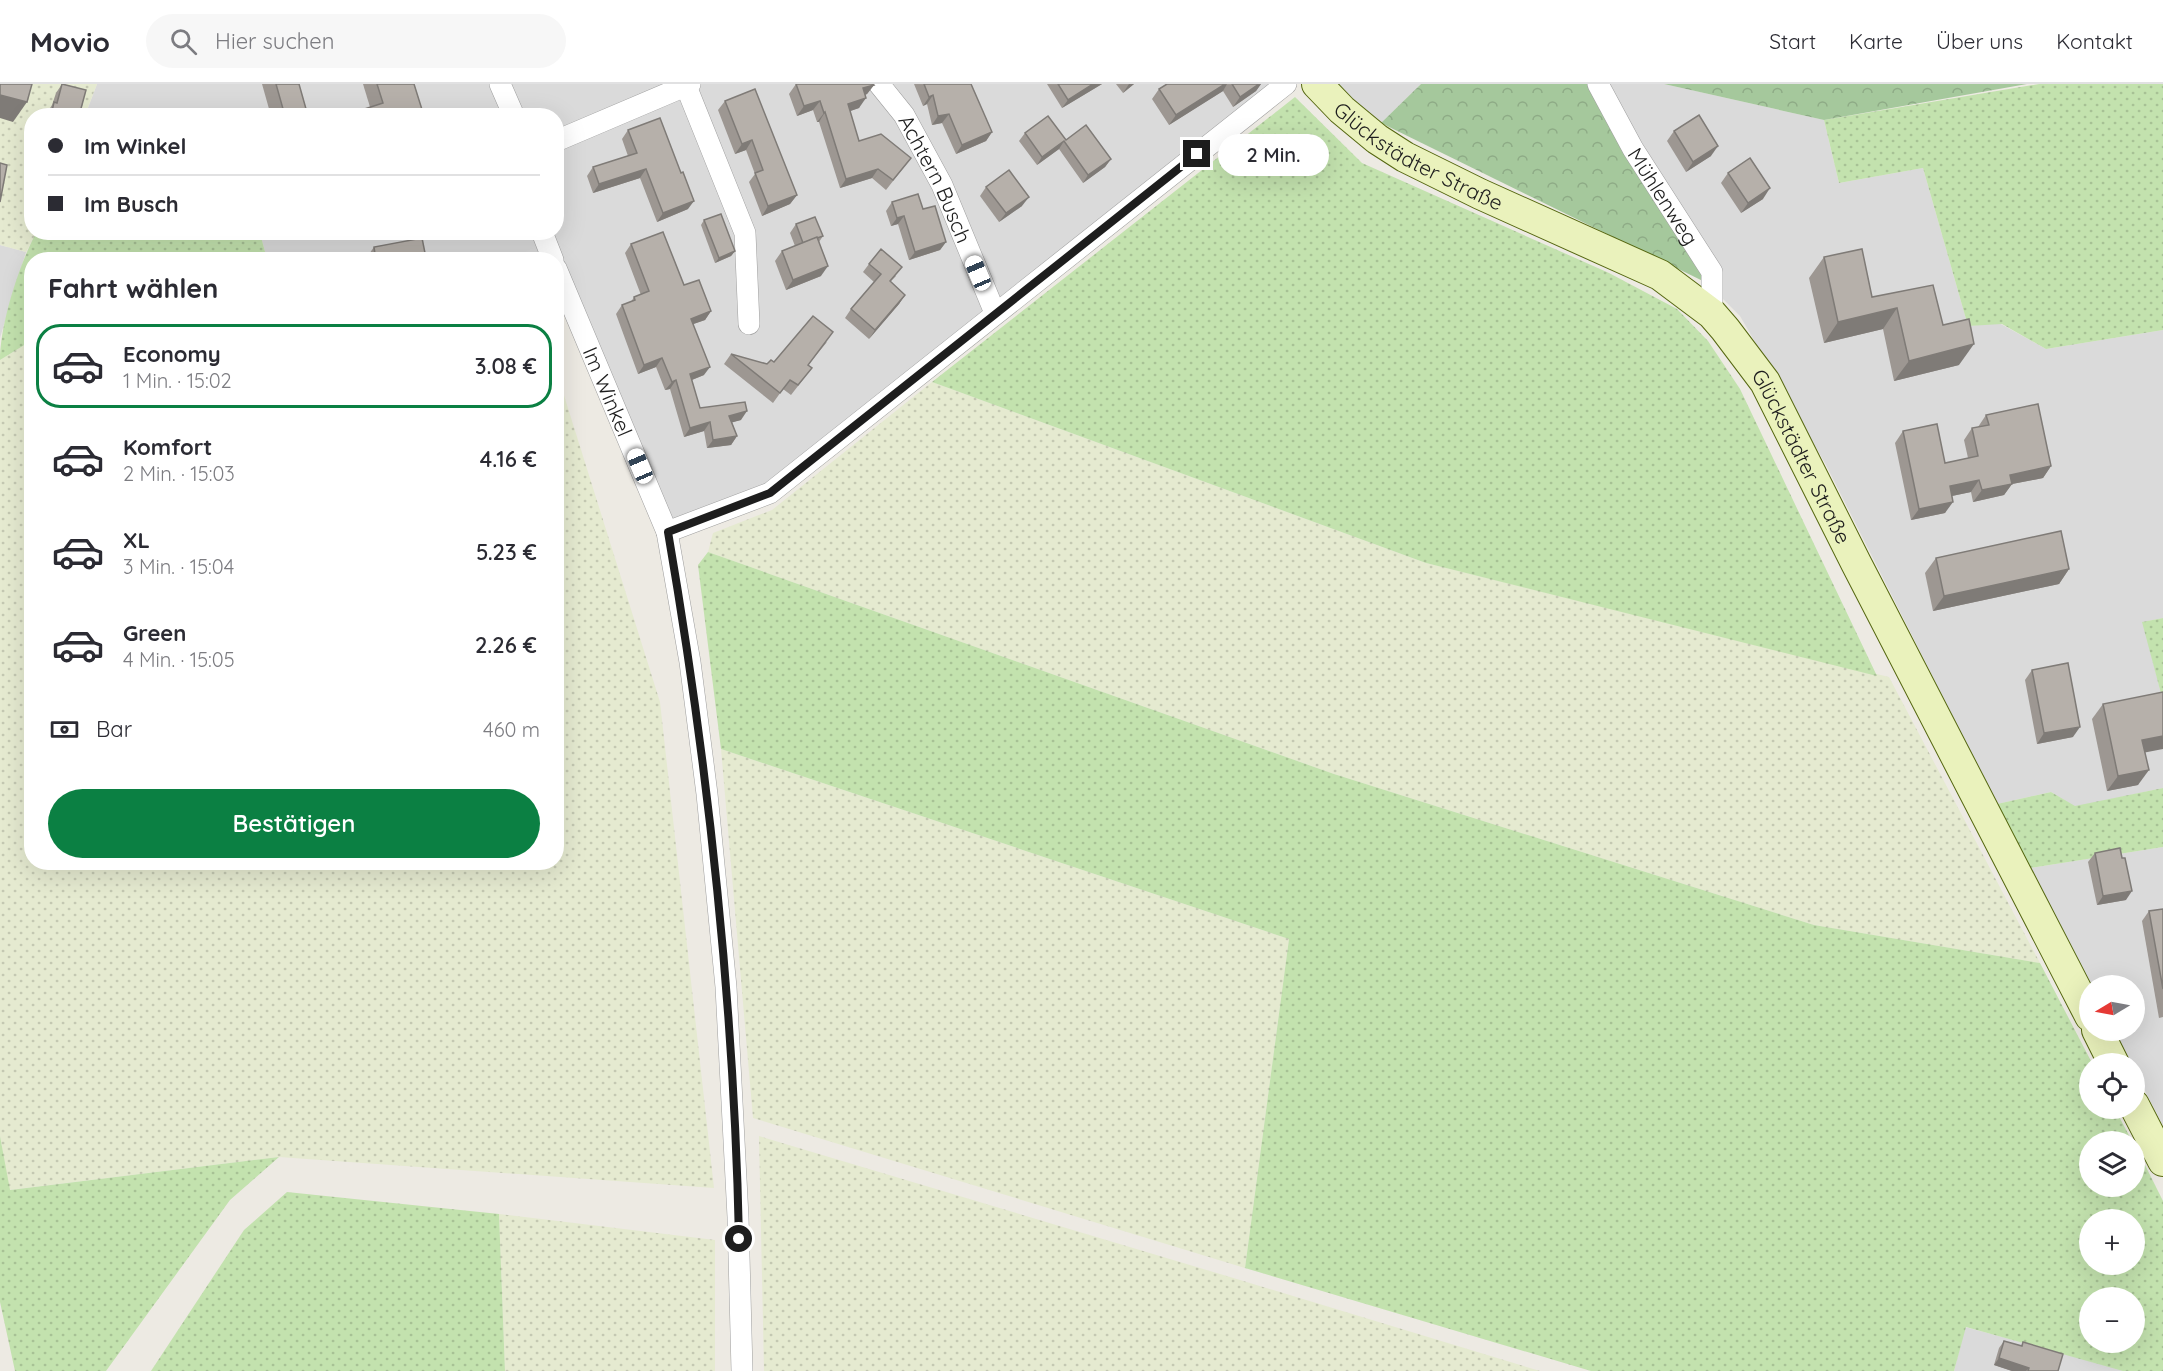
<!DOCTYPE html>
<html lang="de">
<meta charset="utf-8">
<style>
body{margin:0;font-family:Quicksand,sans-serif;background:#f7f7f7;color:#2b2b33;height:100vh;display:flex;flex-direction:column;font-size:22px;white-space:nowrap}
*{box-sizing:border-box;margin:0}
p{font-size:20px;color:#7c7c81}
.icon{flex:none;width:33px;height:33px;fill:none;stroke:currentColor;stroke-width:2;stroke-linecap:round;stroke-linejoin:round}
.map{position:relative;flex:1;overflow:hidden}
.details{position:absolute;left:24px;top:168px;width:540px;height:618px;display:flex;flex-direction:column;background:#fff;border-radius:24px;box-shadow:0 6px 24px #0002}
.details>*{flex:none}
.guide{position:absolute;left:24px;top:24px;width:540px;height:132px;border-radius:24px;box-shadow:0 6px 24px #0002;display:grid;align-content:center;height:132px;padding:0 24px;background:#fff}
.needle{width:39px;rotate:260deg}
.tools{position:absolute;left:2079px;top:891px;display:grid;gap:12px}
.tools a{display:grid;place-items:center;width:66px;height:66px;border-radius:50%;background:#fff;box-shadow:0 6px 24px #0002;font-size:30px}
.end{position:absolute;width:27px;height:27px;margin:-14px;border:8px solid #1d1d1d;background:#fff;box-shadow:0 0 0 3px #fff}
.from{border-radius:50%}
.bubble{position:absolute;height:42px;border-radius:21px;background:#fff;box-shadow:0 6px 24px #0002;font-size:20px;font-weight:600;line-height:42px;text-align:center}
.car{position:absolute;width:18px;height:36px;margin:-18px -9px;border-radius:8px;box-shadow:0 0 4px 2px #0007;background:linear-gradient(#fff 24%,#345 0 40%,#fff 0 76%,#345 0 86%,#fff 0)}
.guide b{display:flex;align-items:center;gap:21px;height:57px;font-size:22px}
.guide b+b{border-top:2px solid #e1e1e2}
.guide i{width:15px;height:15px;background:#2b2b33}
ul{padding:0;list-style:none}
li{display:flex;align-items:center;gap:18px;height:84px;margin:0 12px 9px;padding:0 12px;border:3px solid transparent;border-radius:24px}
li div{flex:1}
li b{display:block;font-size:22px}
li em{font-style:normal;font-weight:600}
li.active{border-color:#0b8043}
li>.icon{width:54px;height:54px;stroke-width:1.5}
h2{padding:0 24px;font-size:27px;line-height:72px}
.pay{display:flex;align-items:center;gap:15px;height:66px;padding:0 24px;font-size:22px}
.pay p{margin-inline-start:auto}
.primary-button{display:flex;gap:12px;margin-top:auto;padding:12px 24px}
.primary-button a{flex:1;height:69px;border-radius:36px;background:#0b8043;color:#fff;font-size:24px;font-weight:600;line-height:69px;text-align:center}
header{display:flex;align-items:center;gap:36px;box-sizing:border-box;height:84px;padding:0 30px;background:#fff;border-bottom:2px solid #e1e1e2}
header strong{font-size:28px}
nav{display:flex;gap:33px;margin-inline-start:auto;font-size:21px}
.search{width:420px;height:54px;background:#f7f7f7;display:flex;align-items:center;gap:15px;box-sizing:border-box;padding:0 21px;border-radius:33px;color:#7c7c81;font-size:22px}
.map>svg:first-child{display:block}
</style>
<header>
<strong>Movio</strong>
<div class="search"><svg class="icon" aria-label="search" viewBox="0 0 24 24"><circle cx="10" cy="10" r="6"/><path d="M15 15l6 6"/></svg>Hier suchen</div>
<nav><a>Start</a><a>Karte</a><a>Über uns</a><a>Kontakt</a></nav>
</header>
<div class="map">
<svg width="2163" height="1287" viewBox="0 0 2163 1287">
<defs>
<pattern id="farmland-dots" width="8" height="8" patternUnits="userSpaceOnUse" patternTransform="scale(1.5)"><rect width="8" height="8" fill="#e5ead0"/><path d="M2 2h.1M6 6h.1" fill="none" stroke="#c4c8b2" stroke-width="1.8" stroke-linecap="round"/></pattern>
<pattern id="grass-dots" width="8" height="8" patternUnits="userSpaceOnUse" patternTransform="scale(1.5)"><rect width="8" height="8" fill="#c3e2ae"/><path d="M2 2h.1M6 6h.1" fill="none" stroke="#a7c195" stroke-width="1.8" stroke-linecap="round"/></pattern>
<pattern id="forest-crowns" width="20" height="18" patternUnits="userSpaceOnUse" patternTransform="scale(1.5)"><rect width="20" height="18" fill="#a5c89c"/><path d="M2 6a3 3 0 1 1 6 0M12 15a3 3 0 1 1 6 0" fill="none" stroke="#8eab86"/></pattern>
</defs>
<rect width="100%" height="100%" fill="#edeae3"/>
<g fill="#dadada">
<polygon points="97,0 1276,0 769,403 672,442 554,176 267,175 260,149 556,148 556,32 85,32"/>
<polygon points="1310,0 1421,0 1381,39"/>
<polygon points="1606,0 1664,0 1824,36 1839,99 1923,84 1968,242 1999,239 2046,265 2163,246 2163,534 2143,538 2163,617 2163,704 2075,723 2051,708 1997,720 1826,381 1740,232 1707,199"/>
<polygon points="0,161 26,168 0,254"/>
<polygon points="2163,763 2163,1042 2135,987 2134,980 2131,979 2114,947 2134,946 2134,902 2091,901 2030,784"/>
<polygon points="1965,1243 2129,1287 1954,1287"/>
</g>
<g fill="url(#farmland-dots)">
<polygon points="0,0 97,0 85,31 32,32 32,148 36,149 26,168 0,161"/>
<polygon points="31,259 32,778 556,778 557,289 660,618 714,1104 279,1073 9,1106 0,1052 0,276 26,260"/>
<polygon points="932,298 1426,479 1889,593 2040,879 1814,841 1334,690 708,468 713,449 772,426"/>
<polygon points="721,665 1289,855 1245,1184 753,1034"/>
<polygon points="759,1052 1240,1196 1540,1287 764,1287"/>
<polygon points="499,1130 715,1156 715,1287 505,1287"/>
</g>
<g fill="url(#grass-dots)" fill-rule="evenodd">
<polygon points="2039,0 2163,0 2163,246 2046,265 2002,240 1968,242 1923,84 1839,99 1824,36"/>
<polygon points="1295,13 1362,79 1609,189 1677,225 1708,257 1740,305 1877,592 1426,479 932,298"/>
<path d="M36 149H260L267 175 32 176 31 259 26 260 0 276C0 240 19 181 36 149Z"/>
<path d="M708 468 1334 690 1814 841 2040 879 2092 979 2090 980V1024L2115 1025 2132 1057 2090 1058V1102H2134L2135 1061 2163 1117V1287H2123L1966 1243 1954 1287H1591L1245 1184 1289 855 721 665 698 481ZM2090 1136H2134V1180H2090ZM2090 1214H2134V1258H2090Z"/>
<polygon points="2163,534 2163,617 2142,538"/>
<polygon points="2163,704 2163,763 2030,784 1997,720 2051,708 2075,722"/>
<polygon points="0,1052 10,1106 279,1073 230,1116 106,1287 15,1287 0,1218"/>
<polygon points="287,1108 499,1130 505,1287 151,1287 244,1146"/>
</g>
<g fill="url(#forest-crowns)">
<polygon points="1421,0 1606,0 1707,199 1381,39"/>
<polygon points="1664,0 2027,0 1824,36"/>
</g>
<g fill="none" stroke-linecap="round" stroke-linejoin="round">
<defs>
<g id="street">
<polyline points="500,0 514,32"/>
<path id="s1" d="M879 0 904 31 942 101 995 229"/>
<path id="s2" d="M1598 0 1633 65 1712 188V230"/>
<polyline points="686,2 745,149 749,240"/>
<polyline points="556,57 690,0"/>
<polyline points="542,148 553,176"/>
<path id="s3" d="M556 184 667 448 690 578 707 710 726 903 738 1133 742 1287"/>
<polyline points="667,448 770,409 1286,0"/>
</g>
<g id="secondary">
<path id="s4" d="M1317 0 1342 26 1377 55 1405 73 1480 110 1660 191 1712 230 1725 245 1765 298 1856 479 2090 932"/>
<polyline points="2097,946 2114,980"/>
<polyline points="2134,1021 2163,1077"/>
</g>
</defs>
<use href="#street" stroke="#9e9e9e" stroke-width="22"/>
<use href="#secondary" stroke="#556710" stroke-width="32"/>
<use href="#street" stroke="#fff" stroke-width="21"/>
<use href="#secondary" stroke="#eaf2bc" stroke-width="30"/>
</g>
<g fill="#9d9792">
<polygon points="62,0 79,32 46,32 47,29 52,21 56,9"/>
<polygon points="262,0 299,0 308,32 271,32"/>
<polygon points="363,0 414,0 424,32 370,23"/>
<polygon points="796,0 874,1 867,10 865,11 859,24 850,27 859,57 904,83 886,106 872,94 840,104 819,38 817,38 813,26 797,32 789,10"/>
<polygon points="914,0 971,0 992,48 986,57 956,70 942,39 932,41 927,20 923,22"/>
<polygon points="1047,0 1102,0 1062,24"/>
<polygon points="1116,0 1134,0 1123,9"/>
<polygon points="1167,0 1261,0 1256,7 1233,23 1223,7 1169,41 1152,15 1159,5"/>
<polygon points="725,17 797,111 790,120 762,132 749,98 755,90 746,66 735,70 718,26"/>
<polygon points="628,46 688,125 657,138 640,94 593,109 587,92 593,83 628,72 622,55"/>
<polygon points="1674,47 1711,72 1686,88 1667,57"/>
<polygon points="1025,49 1066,56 1111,75 1105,83 1083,99 1059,65 1037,81 1019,57"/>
<polygon points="1728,89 1763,115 1741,129 1721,99"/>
<polygon points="986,103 1022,122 999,138 980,112"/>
<polygon points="892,118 923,125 946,158 940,166 909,176 898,140 891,142 886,127"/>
<polygon points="704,136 735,167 731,172 715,179 701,141"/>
<polygon points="796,140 823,152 819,158 821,192 786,206 775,177 782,167 795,162 790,149"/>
<polygon points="631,160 684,201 711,227 705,236 693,240 704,291 692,296 700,324 741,336 732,338 737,352 731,361 707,364 704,347 684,353 670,305 665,306 656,283 638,290 616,230 622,221 631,218 634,213 641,211 625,169"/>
<polygon points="374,163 425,176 367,176 367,173"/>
<polygon points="1824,173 1872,213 1943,241 1959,281 1894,297 1883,245 1824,259 1809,194"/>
<polygon points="869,180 896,192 890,198 905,211 899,220 869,255 845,234 851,225 874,198 863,188"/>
<polygon points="827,258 808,281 805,293 791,311 783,305 773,319 724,280 731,270 767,280 774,278"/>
<polygon points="1986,331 2051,382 2043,394 2012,400 2004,411 1973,418 1971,408 1952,412 1945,429 1911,436 1895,359 1903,347 1945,379 1968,374 1964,356 1972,344 1978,343"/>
<polygon points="1936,474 2069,485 2059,500 1933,527 1925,489"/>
<polygon points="2032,586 2073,653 2037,660 2025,596"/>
<polygon points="2103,620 2145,669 2138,701 2107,707 2092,635"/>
<polygon points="2095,769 2126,816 2097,821 2088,778"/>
<polygon points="2163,825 2163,933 2159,934 2142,837 2149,827"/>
<polygon points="2004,1257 2021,1262 2023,1258 2058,1287 2012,1287 1994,1281 1999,1264"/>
</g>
<g fill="#7f7b77">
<polygon points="1093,0 1102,0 1062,24 1068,16"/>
<polygon points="1129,0 1134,0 1123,9"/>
<polygon points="1225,0 1227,0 1223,7 1169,41 1176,31"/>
<polygon points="1259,0 1261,0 1256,7 1233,23 1240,13"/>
<polygon points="874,1 867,10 856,14 863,4"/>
<polygon points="0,11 27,18 13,38 0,34"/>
<polygon points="933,11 927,20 923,22 929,13"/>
<polygon points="866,14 859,24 842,30 848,20"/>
<polygon points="820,17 813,26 797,32 804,22"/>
<polygon points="825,28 819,38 817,38 824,29"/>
<polygon points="949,30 942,39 932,41 938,32"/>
<polygon points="992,48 986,57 956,70 962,61"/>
<polygon points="752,56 746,66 735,70 742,60"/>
<polygon points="1064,57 1059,65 1037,81 1042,73"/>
<polygon points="1718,62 1711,72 1686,88 1693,78"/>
<polygon points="1111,75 1105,83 1083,99 1088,91"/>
<polygon points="646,85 640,94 593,109 599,100"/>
<polygon points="878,85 872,94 840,104 846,95"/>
<polygon points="1770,104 1763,115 1741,129 1748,119"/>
<polygon points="797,111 790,120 762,132 768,122"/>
<polygon points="1029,113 1022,122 999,138 1006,129"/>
<polygon points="694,117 688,125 657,138 663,129"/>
<polygon points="904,132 898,140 891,142 897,134"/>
<polygon points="946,158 940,166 909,176 915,168"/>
<polygon points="735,167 731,172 715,179 719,174"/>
<polygon points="828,182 821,192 786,206 793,196"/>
<polygon points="905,211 899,220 869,255 875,246"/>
<polygon points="1897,224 1883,245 1824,259 1838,238"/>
<polygon points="711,227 705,236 685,243 691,235"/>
<polygon points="1974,260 1959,281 1894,297 1909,277"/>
<polygon points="662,274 656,283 638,290 644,281"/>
<polygon points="710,283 704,291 684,299 690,290"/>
<polygon points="676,296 670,305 665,306 672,298"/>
<polygon points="747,327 741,336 723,341 729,332"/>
<polygon points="710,338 704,347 684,353 690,344"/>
<polygon points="737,352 731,361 707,364 713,356"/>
<polygon points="2051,382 2043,394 2012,400 2004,411 1973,418 1982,406 2010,391"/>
<polygon points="1979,396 1971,408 1942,414 1950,402"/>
<polygon points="1953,418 1945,429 1911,436 1919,425"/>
<polygon points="2069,485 2059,500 1933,527 1944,512"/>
<polygon points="2080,643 2073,653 2037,660 2044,649"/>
<polygon points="2163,652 2163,665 2132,671 2142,656"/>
<polygon points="2149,686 2138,701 2107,707 2118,692"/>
<polygon points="2132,807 2126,816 2097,821 2103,812"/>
<polygon points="1999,1274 2029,1284 2026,1287 2012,1287 1994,1281"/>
</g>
<g fill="#b6b0aa" stroke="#7f7b77" stroke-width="1.5">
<polygon points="0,0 32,0 27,18 0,11"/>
<polygon points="62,0 86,6 79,32 51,32 54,18 57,19"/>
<polygon points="276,0 299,0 308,32 285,32"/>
<polygon points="377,0 414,0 424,32 343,32 383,19"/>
<polygon points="796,0 873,0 874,1 863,4 866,14 848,20 859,57 881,50 911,74 893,96 878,85 846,95 825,28 824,29 820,17 804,22"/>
<polygon points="924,0 971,0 992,48 962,61 949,30 938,32 933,11 929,13"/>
<polygon points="1058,0 1093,0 1068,16"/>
<polygon points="1167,0 1225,0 1176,31 1159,5"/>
<polygon points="1232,0 1259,0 1240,13"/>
<polygon points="755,5 797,111 768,122 755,89 763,86 752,56 742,60 725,17"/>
<polygon points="1699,31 1718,62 1693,78 1674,47"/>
<polygon points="1048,32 1066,56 1086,41 1111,75 1088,91 1064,57 1042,73 1025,49"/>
<polygon points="660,34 681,89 683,88 694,117 663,129 646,85 599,100 593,83 637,69 628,46"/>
<polygon points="1750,74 1770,104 1748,119 1728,89"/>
<polygon points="0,79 7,81 0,118"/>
<polygon points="1009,86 1029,113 1006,129 986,103"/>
<polygon points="918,110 923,125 935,122 946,158 915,168 904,132 897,134 892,118"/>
<polygon points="721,130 735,167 719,174 704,136"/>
<polygon points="815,133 823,152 803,159 796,140"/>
<polygon points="663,148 684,201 699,196 711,227 691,235 710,283 690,290 700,324 745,318 747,327 729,332 737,352 713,356 710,338 690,344 676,296 672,298 662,274 644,281 622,221 635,216 634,213 649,207 631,160"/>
<polygon points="817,153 828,182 793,196 782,167"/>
<polygon points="422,154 426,174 416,176 376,176 374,163"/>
<polygon points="881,165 902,183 890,197 905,211 875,246 851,225 881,190 869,180"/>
<polygon points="1862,165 1872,213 1933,201 1943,241 1969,235 1974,260 1909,277 1897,224 1838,238 1824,173"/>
<polygon points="813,232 833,248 808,281 812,284 798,301 790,296 780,309 731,270 767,280 771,276 774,278"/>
<polygon points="2038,320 2051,382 2010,391 2012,400 1982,406 1979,396 1950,402 1953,418 1919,425 1903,347 1937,340 1945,379 1978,372 1972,344 1989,341 1986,331"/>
<polygon points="2061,447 2069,485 1944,512 1936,474"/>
<polygon points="2068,579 2080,643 2044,649 2032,586"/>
<polygon points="2163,608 2163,652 2142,656 2149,686 2118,692 2103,620"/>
<polygon points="2120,764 2122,774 2125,774 2132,807 2103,812 2095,769"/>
<polygon points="2163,825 2163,905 2149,827"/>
<polygon points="2004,1257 2022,1262 2023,1258 2063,1270 2058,1287 2028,1287 2029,1284 1999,1274"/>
</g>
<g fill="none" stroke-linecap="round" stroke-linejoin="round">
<path stroke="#1d1d1d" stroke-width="8" d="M739 1155C734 918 708 681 668 448L770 409 1197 70"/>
</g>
<g text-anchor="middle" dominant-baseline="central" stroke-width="5" stroke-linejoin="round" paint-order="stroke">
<g font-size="21" fill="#1d1d1d" stroke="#fff">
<text stroke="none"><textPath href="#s4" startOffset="126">Glückstädter Straße</textPath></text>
<text stroke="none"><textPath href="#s1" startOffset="111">Achtern Busch</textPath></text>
<text stroke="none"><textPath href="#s2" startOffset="130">Mühlenweg</textPath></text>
<text stroke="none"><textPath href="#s3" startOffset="134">Im Winkel</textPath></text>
<text stroke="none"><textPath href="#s4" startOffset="630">Glückstädter Straße</textPath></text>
</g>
</g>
</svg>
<div class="tools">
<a><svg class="needle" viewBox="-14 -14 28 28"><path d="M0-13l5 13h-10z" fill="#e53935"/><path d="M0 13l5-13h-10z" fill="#7c7c81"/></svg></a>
<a><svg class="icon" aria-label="locate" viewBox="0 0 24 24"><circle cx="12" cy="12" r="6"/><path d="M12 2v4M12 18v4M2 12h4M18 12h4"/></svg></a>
<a><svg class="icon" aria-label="layers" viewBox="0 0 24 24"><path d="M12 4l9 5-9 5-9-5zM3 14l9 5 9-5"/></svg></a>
<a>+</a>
<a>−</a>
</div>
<i class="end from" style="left:739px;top:1155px"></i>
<i class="end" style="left:1197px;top:70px"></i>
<div class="bubble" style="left:1218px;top:50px;width:111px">2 Min.</div>
<i class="car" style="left:978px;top:189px;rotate:337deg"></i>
<i class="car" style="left:640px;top:382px;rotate:337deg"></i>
<div class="guide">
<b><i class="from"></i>Im Winkel</b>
<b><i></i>Im Busch</b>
</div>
<section class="details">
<h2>Fahrt wählen</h2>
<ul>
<li class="active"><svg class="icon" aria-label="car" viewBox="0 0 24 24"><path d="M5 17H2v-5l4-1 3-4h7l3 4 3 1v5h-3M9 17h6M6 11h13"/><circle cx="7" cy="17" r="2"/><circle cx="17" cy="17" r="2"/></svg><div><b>Economy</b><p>1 Min. · 15:02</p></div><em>3.08 €</em></li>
<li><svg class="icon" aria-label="car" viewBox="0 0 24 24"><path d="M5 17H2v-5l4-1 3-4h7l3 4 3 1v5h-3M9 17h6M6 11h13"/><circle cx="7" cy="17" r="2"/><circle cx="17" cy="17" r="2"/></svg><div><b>Komfort</b><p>2 Min. · 15:03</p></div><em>4.16 €</em></li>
<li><svg class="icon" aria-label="car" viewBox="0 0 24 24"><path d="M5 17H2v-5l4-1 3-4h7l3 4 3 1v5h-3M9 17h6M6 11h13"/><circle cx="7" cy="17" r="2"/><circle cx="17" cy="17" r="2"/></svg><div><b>XL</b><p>3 Min. · 15:04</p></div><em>5.23 €</em></li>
<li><svg class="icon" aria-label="car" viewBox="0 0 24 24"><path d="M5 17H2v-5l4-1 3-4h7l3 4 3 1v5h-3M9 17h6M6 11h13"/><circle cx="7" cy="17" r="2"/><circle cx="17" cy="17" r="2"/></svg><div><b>Green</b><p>4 Min. · 15:05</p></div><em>2.26 €</em></li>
</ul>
<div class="pay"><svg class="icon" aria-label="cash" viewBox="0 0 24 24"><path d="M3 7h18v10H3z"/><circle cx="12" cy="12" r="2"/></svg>Bar<p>460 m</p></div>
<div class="primary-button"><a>Bestätigen</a></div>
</section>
</div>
